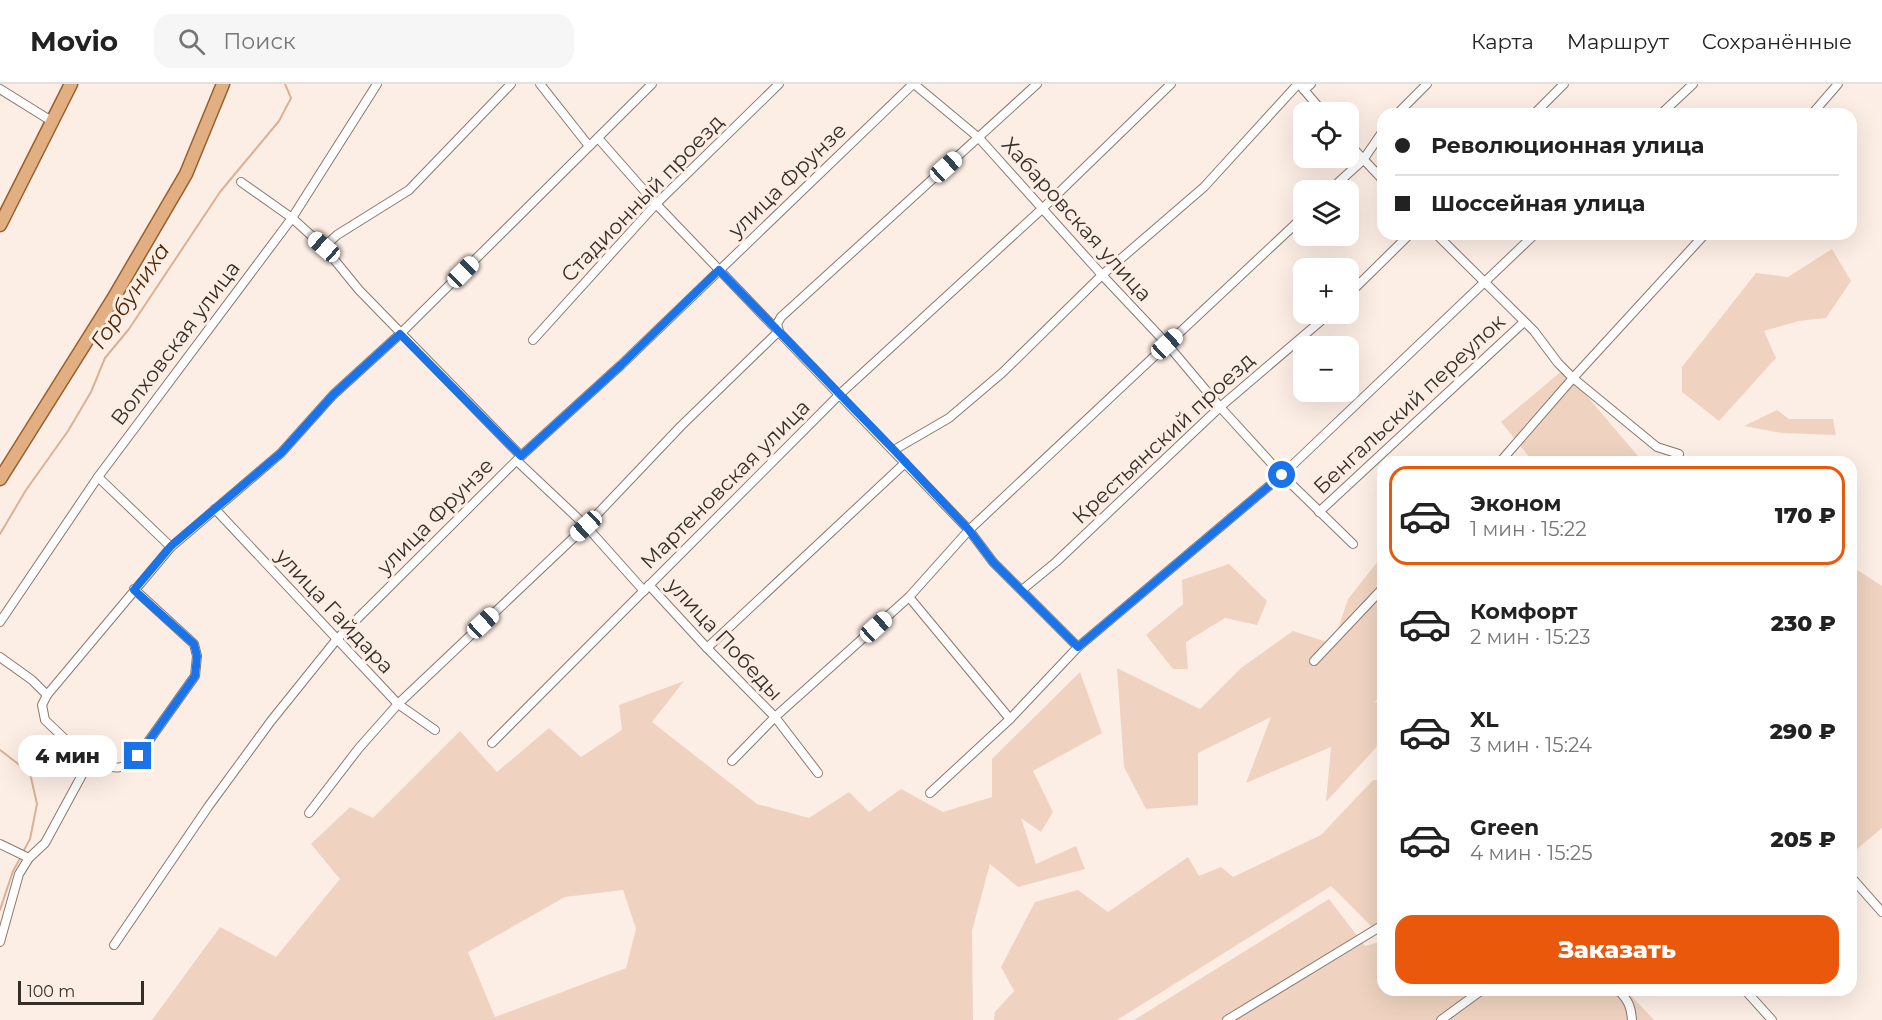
<!DOCTYPE html>
<html lang="ru">
<meta charset="utf-8">
<style>
body{margin:0;font-family:Montserrat,sans-serif;background:#f6f6f6;color:#222;height:100vh;display:flex;flex-direction:column;font-size:22px;white-space:nowrap}
*{box-sizing:border-box;margin:0}
p{font-size:20px;color:#767676}
.icon{flex:none;width:33px;height:33px;fill:none;stroke:currentColor;stroke-width:2;stroke-linecap:round;stroke-linejoin:round}
.map{position:relative;flex:1;overflow:hidden}
.side{position:absolute;left:1377px;top:372px;width:480px;height:540px;display:flex;flex-direction:column;background:#fff;border-radius:18px;box-shadow:0 6px 24px #0002}
.side>*{flex:none}
.top-card{position:absolute;left:1377px;top:24px;width:480px;height:132px;border-radius:18px;box-shadow:0 6px 24px #0002;display:grid;align-content:center;height:132px;padding:0 18px;background:#fff}
.controls{position:absolute;left:1293px;top:18px;display:grid;gap:12px}
.controls a{display:grid;place-items:center;width:66px;height:66px;border-radius:12px;background:#fff;box-shadow:0 6px 24px #0002;font-size:30px}
.scale{position:absolute;left:18px;bottom:15px;width:126px;box-sizing:border-box;padding-left:6px;border:3px solid #352f2a;border-top:0;font-size:16px;line-height:21px;white-space:nowrap;color:#352f2a;-webkit-text-stroke:4px #fdeee5;paint-order:stroke}
.end{position:absolute;width:27px;height:27px;margin:-14px;border:8px solid #1a73e8;background:#fff;box-shadow:0 0 0 3px #fff}
.from{border-radius:50%}
.bubble{position:absolute;height:42px;border-radius:18px;background:#fff;box-shadow:0 6px 24px #0002;font-size:20px;font-weight:800;line-height:42px;text-align:center}
.car{position:absolute;width:18px;height:36px;margin:-18px -9px;border-radius:8px;box-shadow:0 0 4px 2px #0007;background:linear-gradient(#fff 24%,#345 0 40%,#fff 0 76%,#345 0 86%,#fff 0)}
.top-card b{display:flex;align-items:center;gap:21px;height:57px;font-size:22px}
.top-card b+b{border-top:2px solid #e0e0e0}
.top-card i{width:15px;height:15px;background:#222}
ul{padding:10px 0 0;list-style:none}
li{display:flex;align-items:center;gap:18px;height:99px;margin:0 12px 9px;padding:0 6px;border:3px solid transparent;border-radius:18px}
li div{flex:1}
li b{display:block;font-size:22px}
li em{font-style:normal;font-weight:800}
li.active{border-color:#ea580c}
li>.icon{width:54px;height:54px;stroke-width:1.5}
.button{display:flex;gap:12px;margin-top:auto;padding:12px 18px}
.button a{flex:1;height:69px;border-radius:18px;background:#ea580c;color:#fff;font-size:24px;font-weight:800;line-height:69px;text-align:center}
header{display:flex;align-items:center;gap:36px;box-sizing:border-box;height:84px;padding:0 30px;background:#fff;border-bottom:2px solid #e0e0e0}
header strong{font-size:28px}
nav{display:flex;gap:33px;margin-inline-start:auto;font-size:21px}
.search{width:420px;height:54px;background:#f6f6f6;display:flex;align-items:center;gap:15px;box-sizing:border-box;padding:0 21px;border-radius:18px;color:#767676;font-size:22px}
.map>svg:first-child{display:block}
</style>
<header>
<strong>Movio</strong>
<div class="search"><svg class="icon" aria-label="search" viewBox="0 0 24 24"><circle cx="10" cy="10" r="6"/><path d="M15 15l6 6"/></svg>Поиск</div>
<nav><a>Карта</a><a>Маршрут</a><a>Сохранённые</a></nav>
</header>
<div class="map">
<svg width="1882" height="936" viewBox="0 0 1882 936">
<rect width="100%" height="100%" fill="#fdeee5"/>
<g fill="#efd3c0" fill-rule="evenodd">
<polygon points="1832,165 1851,197 1826,234 1799,237 1764,247 1776,274 1719,337 1682,308 1682,283 1756,189 1788,193"/>
<polygon points="1564,285 1643,378 1535,378 1530,374 1501,338"/>
<polygon points="1777,326 1789,335 1833,335 1836,351 1782,349 1744,342"/>
<polygon points="1383,471 1383,609 1374,619 1383,615 1383,656 1326,718 1331,663 1246,699 1271,633 1198,669 1198,721 1146,725 1124,683 1117,584 1200,625 1241,584 1293,547 1333,560 1348,515"/>
<polygon points="1229,480 1267,517 1257,541 1225,534 1186,558 1188,585 1173,585 1146,551 1183,520 1182,496"/>
<polygon points="1851,482 1882,502 1882,744 1857,765 1851,758"/>
<path d="M1080 588 1102 649 1033 687 1053 728 1041 748 1021 734 1036 780 1076 762 1085 785 1018 803 990 780 972 847 973 936H152L220 843 276 873 340 795 311 760 350 723 373 734 460 647 497 688 549 644 581 673 622 646 619 621 684 597 652 638 757 720 809 734 849 708 869 728 901 705 943 728 992 713V675ZM623 806 636 845 626 884 495 933 468 868 565 813Z"/>
<polygon points="1373,696 1383,696 1383,836 1372,843 1331,802 1117,936 994,936 995,928 1014,907 1001,883 1035,818 1078,806 1108,828 1188,773 1199,792 1221,783 1233,793 1321,751"/>
<polygon points="1329,815 1365,862 1383,857 1383,906 1626,906 1654,936 1134,936"/>
</g>
<g fill="none" stroke-linecap="round" stroke-linejoin="round">
<g stroke="#d9b296" stroke-width="2">
<polyline points="0,450 26,406 68,347 91,308 105,274 129,245 220,108 279,37 291,14 285,0"/>
<polyline points="0,666 30,689 37,720 30,755 23,768"/>
<polyline points="0,826 13,787 21,773"/>
</g>
<defs>
<g id="street">
<polyline points="540,0 589,62"/>
<polyline points="914,0 979,54 1102,191 1167,260 1220,323 1282,391 1353,460"/>
<polyline points="1299,0 1323,28"/>
<polyline points="0,5 53,38"/>
<polyline points="1304,6 1311,0"/>
<polyline points="1397,30 1427,0"/>
<polyline points="1534,30 1564,0"/>
<polyline points="1661,30 1693,0"/>
<polyline points="1812,30 1838,0"/>
<polyline points="598,54 656,120 969,446 993,478 1078,563"/>
<polyline points="1348,59 1383,96"/>
<polyline points="241,98 292,134 324,163 359,206 521,372"/>
<polyline points="1330,106 1363,76 1383,47"/>
<polyline points="1436,150 1534,247 1558,279 1573,294 1657,363 1679,370 1677,378"/>
<polyline points="324,163 337,151 409,106 511,0"/>
<polyline points="1348,211 1410,150"/>
<polyline points="533,256 656,120 779,0"/>
<polyline points="894,366 949,334 1002,289 1102,191 1204,103 1298,0"/>
<polyline points="517,377 586,442 644,507"/>
<polyline points="1500,378 1573,294 1705,150"/>
<polyline points="98,393 171,463"/>
<polyline points="215,425 398,620 435,646"/>
<polyline points="1319,428 1524,238"/>
<polyline points="649,501 707,564 775,633 818,689"/>
<polyline points="1022,506 1056,478 1220,323 1329,230"/>
<polyline points="909,513 1010,635"/>
<polyline points="0,538 98,393 292,134 377,0"/>
<polyline points="707,564 905,379"/>
<polyline points="0,573 32,596 47,611"/>
<polyline points="1314,577 1383,504"/>
<polyline points="492,659 840,310 1043,124 1171,0"/>
<polyline points="732,677 775,633 909,513 969,446 1304,132"/>
<polyline points="89,678 45,636 42,621 47,611 171,463 281,369 333,311 400,250 652,0"/>
<polyline points="930,709 1010,635 1078,563 1282,391 1535,150"/>
<polyline points="309,729 359,664 398,620 586,442 681,342 779,247 777,240 781,233 1037,0"/>
<polyline points="0,760 29,774"/>
<polyline points="1851,793 1882,828"/>
<path d="M0 858 19 790 29 774 45 759 89 678C112 683 120 690 138 672L195 592 197 572 194 560 134 505"/>
<polyline points="114,861 208,723 271,637 337,555 521,372 621,281 913,0"/>
<path d="M1618 906C1628 916 1631 922 1632 936"/>
<polyline points="1745,906 1772,936"/>
<polyline points="1227,936 1383,841"/>
<polyline points="1441,936 1482,906"/>
</g>
<g id="primary">
<polyline points="0,141 71,0"/>
<polyline points="0,395 113,215 186,90 223,0"/>
</g>
</defs>
<use href="#street" stroke="#89796e" stroke-width="10"/>
<use href="#primary" stroke="#985f2e" stroke-width="15"/>
<use href="#street" stroke="#fff" stroke-width="8"/>
<use href="#primary" stroke="#e2af83" stroke-width="12"/>
</g>
<g fill="none" stroke-linecap="round" stroke-linejoin="round">
<polyline stroke="#1a73e8" stroke-width="8" points="138,672 195,592 197,572 194,560 134,506 171,462 281,369 333,311 400,250 521,372 621,281 719,186 894,366 969,446 993,478 1078,563 1282,391"/>
</g>
<g text-anchor="middle" dominant-baseline="central" stroke-width="6" stroke-linejoin="round" paint-order="stroke">
<g font-size="21" fill="#352f2a" stroke="#fdeee5">
<text transform="translate(787 96) rotate(-44)">улица Фрунзе</text>
<text transform="translate(642 114) rotate(-46)">Стадионный проезд</text>
<text transform="translate(1077 135) rotate(48)">Хабаровская улица</text>
<text transform="translate(175 259) rotate(-53)">Волховская улица</text>
<text transform="translate(1409 320) rotate(-43)">Бенгальский переулок</text>
<text transform="translate(1163 354) rotate(-43)">Крестьянский проезд</text>
<text transform="translate(725 400) rotate(-45)">Мартеновская улица</text>
<text transform="translate(435 432) rotate(-45)">улица Фрунзе</text>
<text transform="translate(335 527) rotate(47)">улица Гайдара</text>
<text transform="translate(725 555) rotate(47)">улица Победы</text>
</g>
<g font-size="22" font-style="italic" fill="#4f2907" stroke="#fdeee5">
<text transform="translate(130 212) rotate(-56)">Горбуниха</text>
</g>
</g>
</svg>
<div class="controls">
<a><svg class="icon" aria-label="locate" viewBox="0 0 24 24"><circle cx="12" cy="12" r="6"/><path d="M12 2v4M12 18v4M2 12h4M18 12h4"/></svg></a>
<a><svg class="icon" aria-label="layers" viewBox="0 0 24 24"><path d="M12 4l9 5-9 5-9-5zM3 14l9 5 9-5"/></svg></a>
<a>+</a>
<a>−</a>
</div>
<div class="scale">100 m</div>
<i class="end from" style="left:1282px;top:391px"></i>
<i class="end" style="left:138px;top:672px"></i>
<div class="bubble" style="left:18px;top:651px;width:99px">4 мин</div>
<i class="car" style="left:946px;top:83px;rotate:48deg"></i>
<i class="car" style="left:324px;top:163px;rotate:311deg"></i>
<i class="car" style="left:463px;top:188px;rotate:45deg"></i>
<i class="car" style="left:1167px;top:260px;rotate:47deg"></i>
<i class="car" style="left:586px;top:442px;rotate:227deg"></i>
<i class="car" style="left:483px;top:539px;rotate:47deg"></i>
<i class="car" style="left:876px;top:543px;rotate:48deg"></i>
<div class="top-card">
<b><i class="from"></i>Революционная улица</b>
<b><i></i>Шоссейная улица</b>
</div>
<section class="side">
<ul>
<li class="active"><svg class="icon" aria-label="car" viewBox="0 0 24 24"><path d="M5 17H2v-5l4-1 3-4h7l3 4 3 1v5h-3M9 17h6M6 11h13"/><circle cx="7" cy="17" r="2"/><circle cx="17" cy="17" r="2"/></svg><div><b>Эконом</b><p>1 мин · 15:22</p></div><em>170 ₽</em></li>
<li><svg class="icon" aria-label="car" viewBox="0 0 24 24"><path d="M5 17H2v-5l4-1 3-4h7l3 4 3 1v5h-3M9 17h6M6 11h13"/><circle cx="7" cy="17" r="2"/><circle cx="17" cy="17" r="2"/></svg><div><b>Комфорт</b><p>2 мин · 15:23</p></div><em>230 ₽</em></li>
<li><svg class="icon" aria-label="car" viewBox="0 0 24 24"><path d="M5 17H2v-5l4-1 3-4h7l3 4 3 1v5h-3M9 17h6M6 11h13"/><circle cx="7" cy="17" r="2"/><circle cx="17" cy="17" r="2"/></svg><div><b>XL</b><p>3 мин · 15:24</p></div><em>290 ₽</em></li>
<li><svg class="icon" aria-label="car" viewBox="0 0 24 24"><path d="M5 17H2v-5l4-1 3-4h7l3 4 3 1v5h-3M9 17h6M6 11h13"/><circle cx="7" cy="17" r="2"/><circle cx="17" cy="17" r="2"/></svg><div><b>Green</b><p>4 мин · 15:25</p></div><em>205 ₽</em></li>
</ul>
<div class="button"><a>Заказать</a></div>
</section>
</div>
